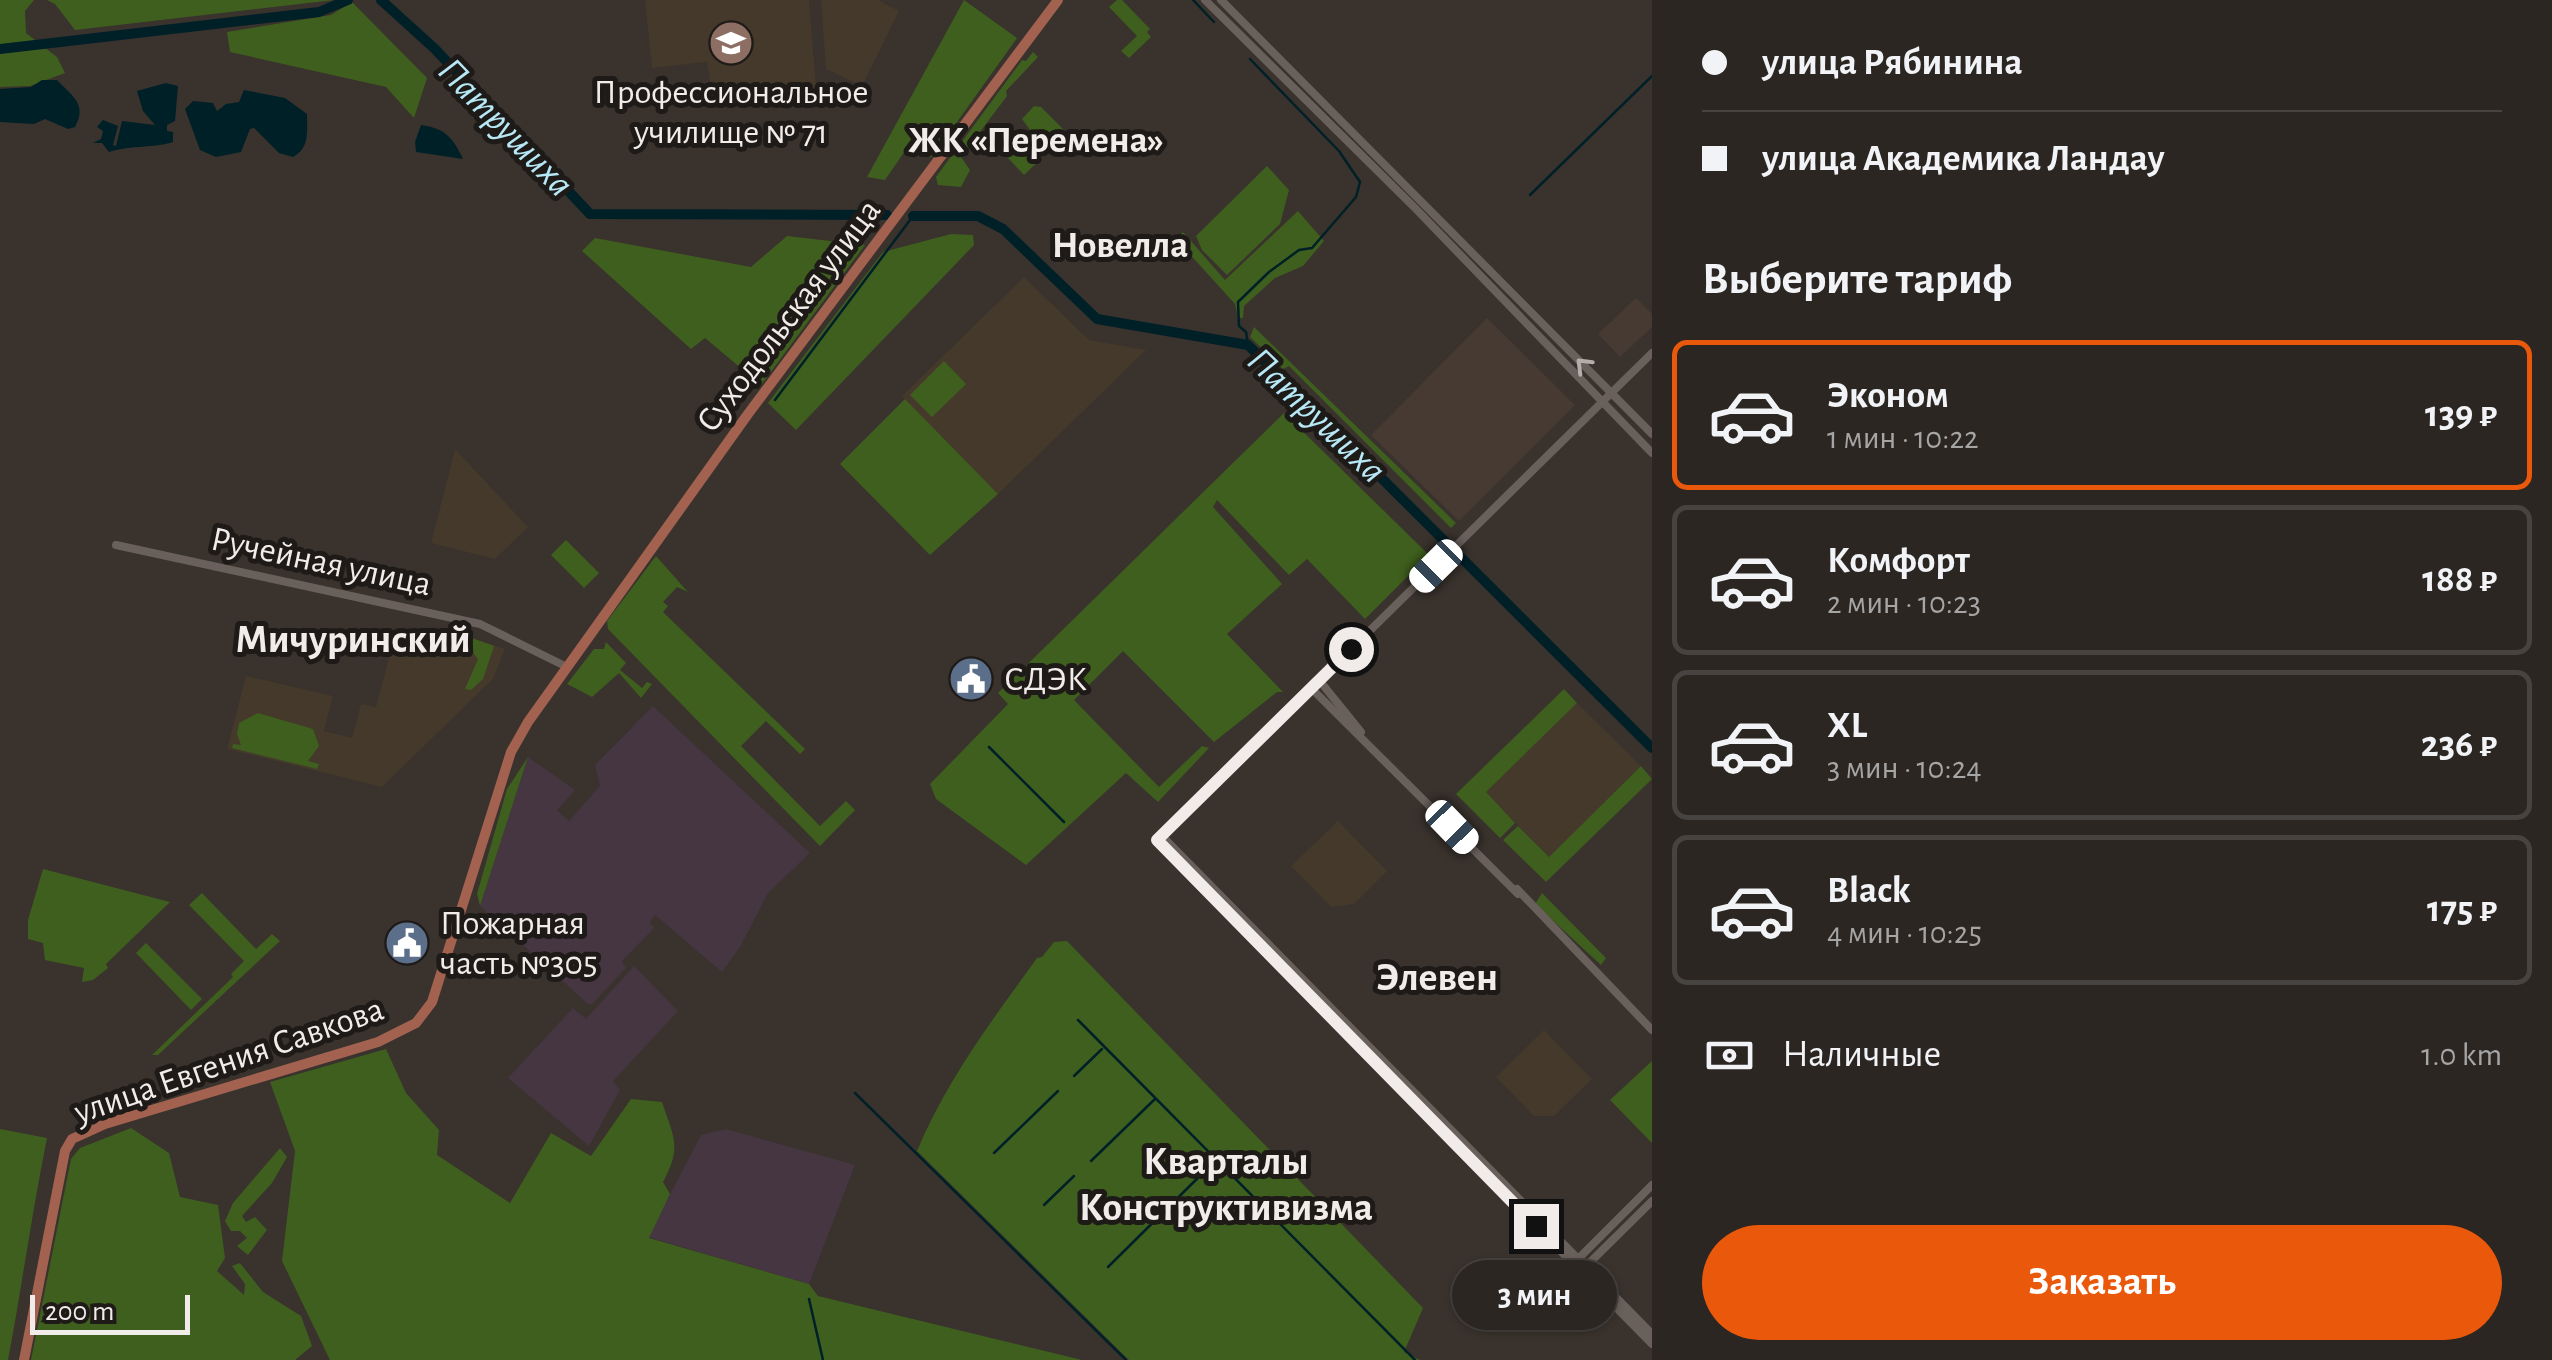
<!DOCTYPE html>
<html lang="ru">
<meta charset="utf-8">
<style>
body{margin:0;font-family:"Alegreya Sans",sans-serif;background:#37322f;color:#f1f3f6;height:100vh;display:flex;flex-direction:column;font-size:38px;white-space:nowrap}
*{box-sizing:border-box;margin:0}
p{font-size:32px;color:#a6a5a5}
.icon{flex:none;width:55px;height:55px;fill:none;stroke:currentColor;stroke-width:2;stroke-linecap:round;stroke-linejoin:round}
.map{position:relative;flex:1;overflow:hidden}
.side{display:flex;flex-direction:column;background:#2b2622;width:900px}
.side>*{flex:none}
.guide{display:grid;align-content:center;height:220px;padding:0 50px;background:#2b2622}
.scale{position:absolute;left:30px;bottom:25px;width:160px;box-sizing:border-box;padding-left:10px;border:5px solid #f1ece9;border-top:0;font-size:28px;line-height:35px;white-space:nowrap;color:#f1ece9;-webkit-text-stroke:8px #1e1a18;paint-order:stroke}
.end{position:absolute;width:45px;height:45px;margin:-22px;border:12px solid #f1ece9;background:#111;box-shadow:0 0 0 5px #111}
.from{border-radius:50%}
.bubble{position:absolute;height:70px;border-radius:35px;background:#2b2622;box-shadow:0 2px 8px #0004,0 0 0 2px #474340;font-size:32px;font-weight:700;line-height:70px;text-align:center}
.car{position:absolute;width:30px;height:60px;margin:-30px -15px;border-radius:12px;box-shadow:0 0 8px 2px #0007;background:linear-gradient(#fff 24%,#345 0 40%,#fff 0 76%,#345 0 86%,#fff 0)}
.guide b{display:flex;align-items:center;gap:35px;height:95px;font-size:38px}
.guide b+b{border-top:2px solid #474340}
.guide i{width:25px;height:25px;background:#f1f3f6}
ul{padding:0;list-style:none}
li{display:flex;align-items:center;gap:30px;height:150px;margin:0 20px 15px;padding:0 30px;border:5px solid #474340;border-radius:15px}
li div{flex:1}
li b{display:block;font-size:38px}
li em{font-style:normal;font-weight:700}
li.active{border-color:#ea580c}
li>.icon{width:90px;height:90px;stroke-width:1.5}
h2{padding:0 50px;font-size:45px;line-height:120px}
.pay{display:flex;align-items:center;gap:25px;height:110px;padding:0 50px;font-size:38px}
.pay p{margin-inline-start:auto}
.primary-button{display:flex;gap:20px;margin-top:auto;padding:20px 50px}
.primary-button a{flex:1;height:115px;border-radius:60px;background:#ea580c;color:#fff;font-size:40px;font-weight:700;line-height:115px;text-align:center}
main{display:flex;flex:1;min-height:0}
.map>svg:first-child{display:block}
</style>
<main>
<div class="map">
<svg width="1652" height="1360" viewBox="0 0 1652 1360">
<rect width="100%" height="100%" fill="#39322d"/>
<g fill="#473a32">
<polygon points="1636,298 1652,314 1652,327 1620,357 1598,334"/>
<polygon points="1487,318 1575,405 1459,521 1371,435"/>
</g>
<g fill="#453642">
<polygon points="653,706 810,853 768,893 740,947 722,972 655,915 650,922 654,928 622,961 626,968 592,1004 588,1004 480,906 528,757 575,790 557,810 569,821 600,786 595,765"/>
<polygon points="634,966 678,1011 613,1081 620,1090 589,1146 508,1078 573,1008 586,1019"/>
<polygon points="726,1129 855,1165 809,1284 648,1237 701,1135"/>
</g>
<g fill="#44392a">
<polygon points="645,0 809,0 817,99 723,103 713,100 707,62 652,68"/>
<polygon points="821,0 878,0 899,11 862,86 826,69"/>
<polygon points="1024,277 1089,340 1146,350 998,494 902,396"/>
<polygon points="455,449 528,527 495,559 431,543"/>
<polygon points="444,628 505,649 493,679 382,787 227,749 246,676 333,696 324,731 352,738 361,704 376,707 392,646 435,658"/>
<polygon points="1577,703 1641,766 1549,857 1485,792"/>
<polygon points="1338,821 1387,871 1354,904 1331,907 1291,866"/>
<polygon points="1544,1030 1592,1079 1554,1116 1534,1116 1496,1077"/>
</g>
<g fill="#3f5f1e">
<polygon points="0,0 34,0 25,11 26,33 57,57 65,73 30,86 0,87"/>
<polygon points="47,0 334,0 75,30 55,4"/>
<polygon points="964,0 1017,38 932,157 907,148 885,180 867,177"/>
<polygon points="1117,0 1122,0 1150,29 1147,32 1151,37 1129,58 1121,51 1137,36 1109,7"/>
<polygon points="352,2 427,78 414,118 386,87 230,52 227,32 331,15"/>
<polygon points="1033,52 1038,57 1006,91 1007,96 961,157 970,170 961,187 938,185 936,177 1022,60 1026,61"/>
<polygon points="1034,106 1041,107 1065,131 1065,136 1024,175 1008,158 1033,134 1022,119"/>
<polygon points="1267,166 1289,190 1280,224 1227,275 1202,250 1196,236"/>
<polygon points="1298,211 1324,241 1303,266 1275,278 1244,306 1243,318 1238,318 1235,304 1176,239 1183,232 1225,280"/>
<polygon points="951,234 973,235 974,245 796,430 768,403 883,252"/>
<polygon points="787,236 865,245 761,385 705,338 691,349 582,251 595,238 751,267"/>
<polygon points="1254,327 1456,523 1451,528 1289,366 1283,369 1250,337"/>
<polygon points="944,361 966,384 932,417 910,395"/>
<polygon points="905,399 998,494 930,555 840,464"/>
<polygon points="1284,413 1429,555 1365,619 1307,559 1289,575 1217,500 1213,507 1282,584 1227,634 1283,692 1277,692 1214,742 1123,651 1074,700 1159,787 1202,746 1209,748 1158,802 1126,773 1026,865 936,799 930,784 1008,704 998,693"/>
<polygon points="566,540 599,573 584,588 551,555"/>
<polygon points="656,556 688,592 677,587 663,602 668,606 663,612 805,749 800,754 766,721 741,746 820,826 846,801 855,810 820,846 608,629 607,621"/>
<polygon points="444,628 494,646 483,679 471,690 465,689 478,659 470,649 440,642"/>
<polygon points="606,642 626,663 620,670 642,688 647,682 652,684 641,698 619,673 592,697 567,684 594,649 604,649"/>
<polygon points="1564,689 1577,703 1486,792 1515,823 1500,838 1456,794"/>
<polygon points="258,713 313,729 319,746 308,761 319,764 317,769 232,748 233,744 241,745 237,734 239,723"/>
<polygon points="528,757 480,906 477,894 507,789"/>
<polygon points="1641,766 1652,779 1546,882 1503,840 1518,826 1549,857"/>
<polygon points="43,869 170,902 106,964 108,968 93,980 82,982 84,968 45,960 43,943 28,939 28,920"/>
<polygon points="202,893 256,949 272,934 280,941 158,1055 152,1055 233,977 231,974 244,961 189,905"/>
<polygon points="1542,893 1606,958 1601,965 1535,904"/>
<path d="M1067 941 1423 1308 1404 1352 1420 1360H1129L917 1151C946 1081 993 1019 1037 958L1042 957 1054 942Z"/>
<polygon points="146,943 202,999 191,1010 136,953"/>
<path d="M386 1049 406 1093 439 1130 437 1155 510 1203 551 1133 591 1156 631 1099 662 1102C674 1138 682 1147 663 1182L670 1194 649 1238 809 1284 818 1296 1082 1360H330L282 1261 295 1151 270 1082Z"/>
<polygon points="1652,1061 1652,1143 1610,1100"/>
<polygon points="131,1128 169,1153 180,1197 218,1205 225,1258 217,1271 244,1295 245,1284 232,1266 240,1263 263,1292 301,1316 312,1346 295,1360 31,1360 71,1159 80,1148"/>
<path d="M0 1129 47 1138C32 1212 22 1286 8 1360H0Z"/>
<polygon points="280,1148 287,1157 272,1183 242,1216 246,1222 255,1217 267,1230 248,1255 237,1246 247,1238 240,1231 231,1231 225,1221 233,1203"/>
</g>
<g fill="#002028">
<path d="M42 80H57C71 95 88 104 75 127L68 129 45 119 34 124 0 122V89L31 87Z"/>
<path d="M166 83 178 86 175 121 167 125V131L173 132V142C157 148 131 145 109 152L102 143H93L101 139 103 131 97 127 103 120 118 126 113 145 116 146 122 121 155 125 143 111 137 91Z"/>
<path d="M244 90 285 98 307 114C307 132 310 148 293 157L279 153 254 128 250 129 241 152 216 157 200 150 185 109 193 101 213 103 217 111 226 104 239 102Z"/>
<path d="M421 125C445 128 453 138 463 159L416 152 415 142Z"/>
</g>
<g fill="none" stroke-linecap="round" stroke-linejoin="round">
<g stroke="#002028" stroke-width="2.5">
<polyline points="1193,0 1214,22"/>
<polyline points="1530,195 1652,76"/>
<polyline points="1248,345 1246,332 1239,326 1238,302 1269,272 1299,250 1312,248 1356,197 1360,182 1339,151 1250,59"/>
<polyline points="775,400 913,216"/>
<polyline points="989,747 1064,822"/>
<polyline points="1078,1020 1415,1360"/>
<polyline points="1074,1076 1102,1049"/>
<polyline points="855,1093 1126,1360"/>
<polyline points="994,1153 1058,1091"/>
<polyline points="1091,1161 1155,1099"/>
<polyline points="1044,1205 1074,1176"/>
<polyline points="1108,1267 1217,1159"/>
<polyline points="809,1299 823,1360"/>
</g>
<g stroke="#002028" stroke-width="10">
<polyline points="381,0 435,49 590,214 887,215"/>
<polyline points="0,49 319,12 348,0"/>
<polyline points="913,216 978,216 1003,229 1097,319 1248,345 1652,748"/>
</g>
<g stroke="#69605b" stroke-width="8">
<polyline points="1205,0 1415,208 1652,453"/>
<polyline points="1221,0 1652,434"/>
<polyline points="1652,353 1157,840 1652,1344"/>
<polyline points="116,545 480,624 567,667"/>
<polyline points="1319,680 1361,732"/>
<polyline points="1311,688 1518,894"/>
<polyline points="1161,835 1652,1334"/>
<polyline points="1517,889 1652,1030"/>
<polyline points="1652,1185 1555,1282 1563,1289 1652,1201"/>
</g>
<polyline stroke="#a36250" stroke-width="10" points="24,1360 65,1151 72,1139 105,1124 378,1042 416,1023 432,1002 511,752 528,722 748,414 1058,0"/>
</g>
<defs><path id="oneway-chevron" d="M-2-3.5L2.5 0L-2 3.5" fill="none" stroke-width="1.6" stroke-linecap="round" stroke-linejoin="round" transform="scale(2.5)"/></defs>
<use stroke="#b4ada9" href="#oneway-chevron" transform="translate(1583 365) rotate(-135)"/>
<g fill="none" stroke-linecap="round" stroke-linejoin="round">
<polyline stroke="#f1ece9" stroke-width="12" points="1351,649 1157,840 1536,1226"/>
</g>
<defs>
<symbol id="university-disc" viewBox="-11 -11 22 22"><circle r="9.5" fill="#8d6e63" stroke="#1e1a18"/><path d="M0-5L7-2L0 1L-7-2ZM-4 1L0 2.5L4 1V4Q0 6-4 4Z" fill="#fff"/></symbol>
<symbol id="civic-disc" viewBox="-11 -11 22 22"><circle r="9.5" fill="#5c6f8a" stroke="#1e1a18"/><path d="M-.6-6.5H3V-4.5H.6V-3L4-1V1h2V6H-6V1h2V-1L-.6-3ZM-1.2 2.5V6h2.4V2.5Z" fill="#fff"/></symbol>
</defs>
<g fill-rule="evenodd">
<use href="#university-disc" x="706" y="18" width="50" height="50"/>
<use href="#civic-disc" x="946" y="654" width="50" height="50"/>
<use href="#civic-disc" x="382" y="918" width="50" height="50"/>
</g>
<g text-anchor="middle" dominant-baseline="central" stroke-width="10" stroke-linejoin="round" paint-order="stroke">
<g font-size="35" fill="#f1ece9" stroke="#1e1a18" text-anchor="start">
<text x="731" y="92" text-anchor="middle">Профессиональное<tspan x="731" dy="40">училище № 71</tspan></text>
<text x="1004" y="679">СДЭК</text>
<text x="440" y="923">Пожарная<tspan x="440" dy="40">часть №305</tspan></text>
</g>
<g font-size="35" fill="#f1ece9" stroke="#1e1a18">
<text transform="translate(789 316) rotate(-53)">Суходольская улица</text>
<text transform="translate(321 562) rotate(12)">Ручейная улица</text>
<text transform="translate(229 1061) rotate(-19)">улица Евгения Савкова</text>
</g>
<g font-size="38" font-style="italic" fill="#b7e8f5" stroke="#1e1a18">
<text transform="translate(505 128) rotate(46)">Патрушиха</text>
<text transform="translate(1316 416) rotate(44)">Патрушиха</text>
</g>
<g font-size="38" font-weight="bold" fill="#f1ece9" stroke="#1e1a18">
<text x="1036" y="141">ЖК «Перемена»</text>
<text x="1120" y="246">Новелла</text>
</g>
<g font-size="40" font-weight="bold" fill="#f1ece9" stroke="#1e1a18">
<text x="353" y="640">Мичуринский</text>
<text x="1437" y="978">Элевен</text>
<text x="1226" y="1162">Кварталы<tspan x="1226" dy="46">Конструктивизма</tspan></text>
</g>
</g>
</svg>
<div class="scale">200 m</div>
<i class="end from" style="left:1351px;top:649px"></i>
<i class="end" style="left:1536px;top:1226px"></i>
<div class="bubble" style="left:1452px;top:1260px;width:165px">3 мин</div>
<i class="car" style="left:1436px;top:566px;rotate:225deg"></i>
<i class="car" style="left:1452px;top:827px;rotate:136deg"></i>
</div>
<section class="side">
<div class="guide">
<b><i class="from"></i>улица Рябинина</b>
<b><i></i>улица Академика Ландау</b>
</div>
<h2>Выберите тариф</h2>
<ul>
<li class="active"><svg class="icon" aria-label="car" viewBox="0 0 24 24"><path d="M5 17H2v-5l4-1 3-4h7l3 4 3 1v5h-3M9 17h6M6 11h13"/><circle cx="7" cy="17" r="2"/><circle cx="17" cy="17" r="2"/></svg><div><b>Эконом</b><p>1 мин · 10:22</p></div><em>139 ₽</em></li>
<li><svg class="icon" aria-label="car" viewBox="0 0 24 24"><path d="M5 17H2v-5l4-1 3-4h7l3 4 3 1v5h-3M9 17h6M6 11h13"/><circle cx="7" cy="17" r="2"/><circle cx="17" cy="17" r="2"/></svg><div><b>Комфорт</b><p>2 мин · 10:23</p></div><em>188 ₽</em></li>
<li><svg class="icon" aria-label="car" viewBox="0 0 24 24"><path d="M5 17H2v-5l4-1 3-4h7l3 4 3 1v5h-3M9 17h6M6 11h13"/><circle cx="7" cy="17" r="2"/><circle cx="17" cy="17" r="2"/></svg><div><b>XL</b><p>3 мин · 10:24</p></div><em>236 ₽</em></li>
<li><svg class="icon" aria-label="car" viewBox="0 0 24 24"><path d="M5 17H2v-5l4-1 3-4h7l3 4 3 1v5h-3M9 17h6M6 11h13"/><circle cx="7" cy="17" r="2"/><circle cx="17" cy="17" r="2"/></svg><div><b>Black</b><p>4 мин · 10:25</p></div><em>175 ₽</em></li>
</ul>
<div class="pay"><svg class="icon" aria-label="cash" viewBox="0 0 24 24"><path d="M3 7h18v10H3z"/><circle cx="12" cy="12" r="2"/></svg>Наличные<p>1.0 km</p></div>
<div class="primary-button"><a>Заказать</a></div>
</section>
</main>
